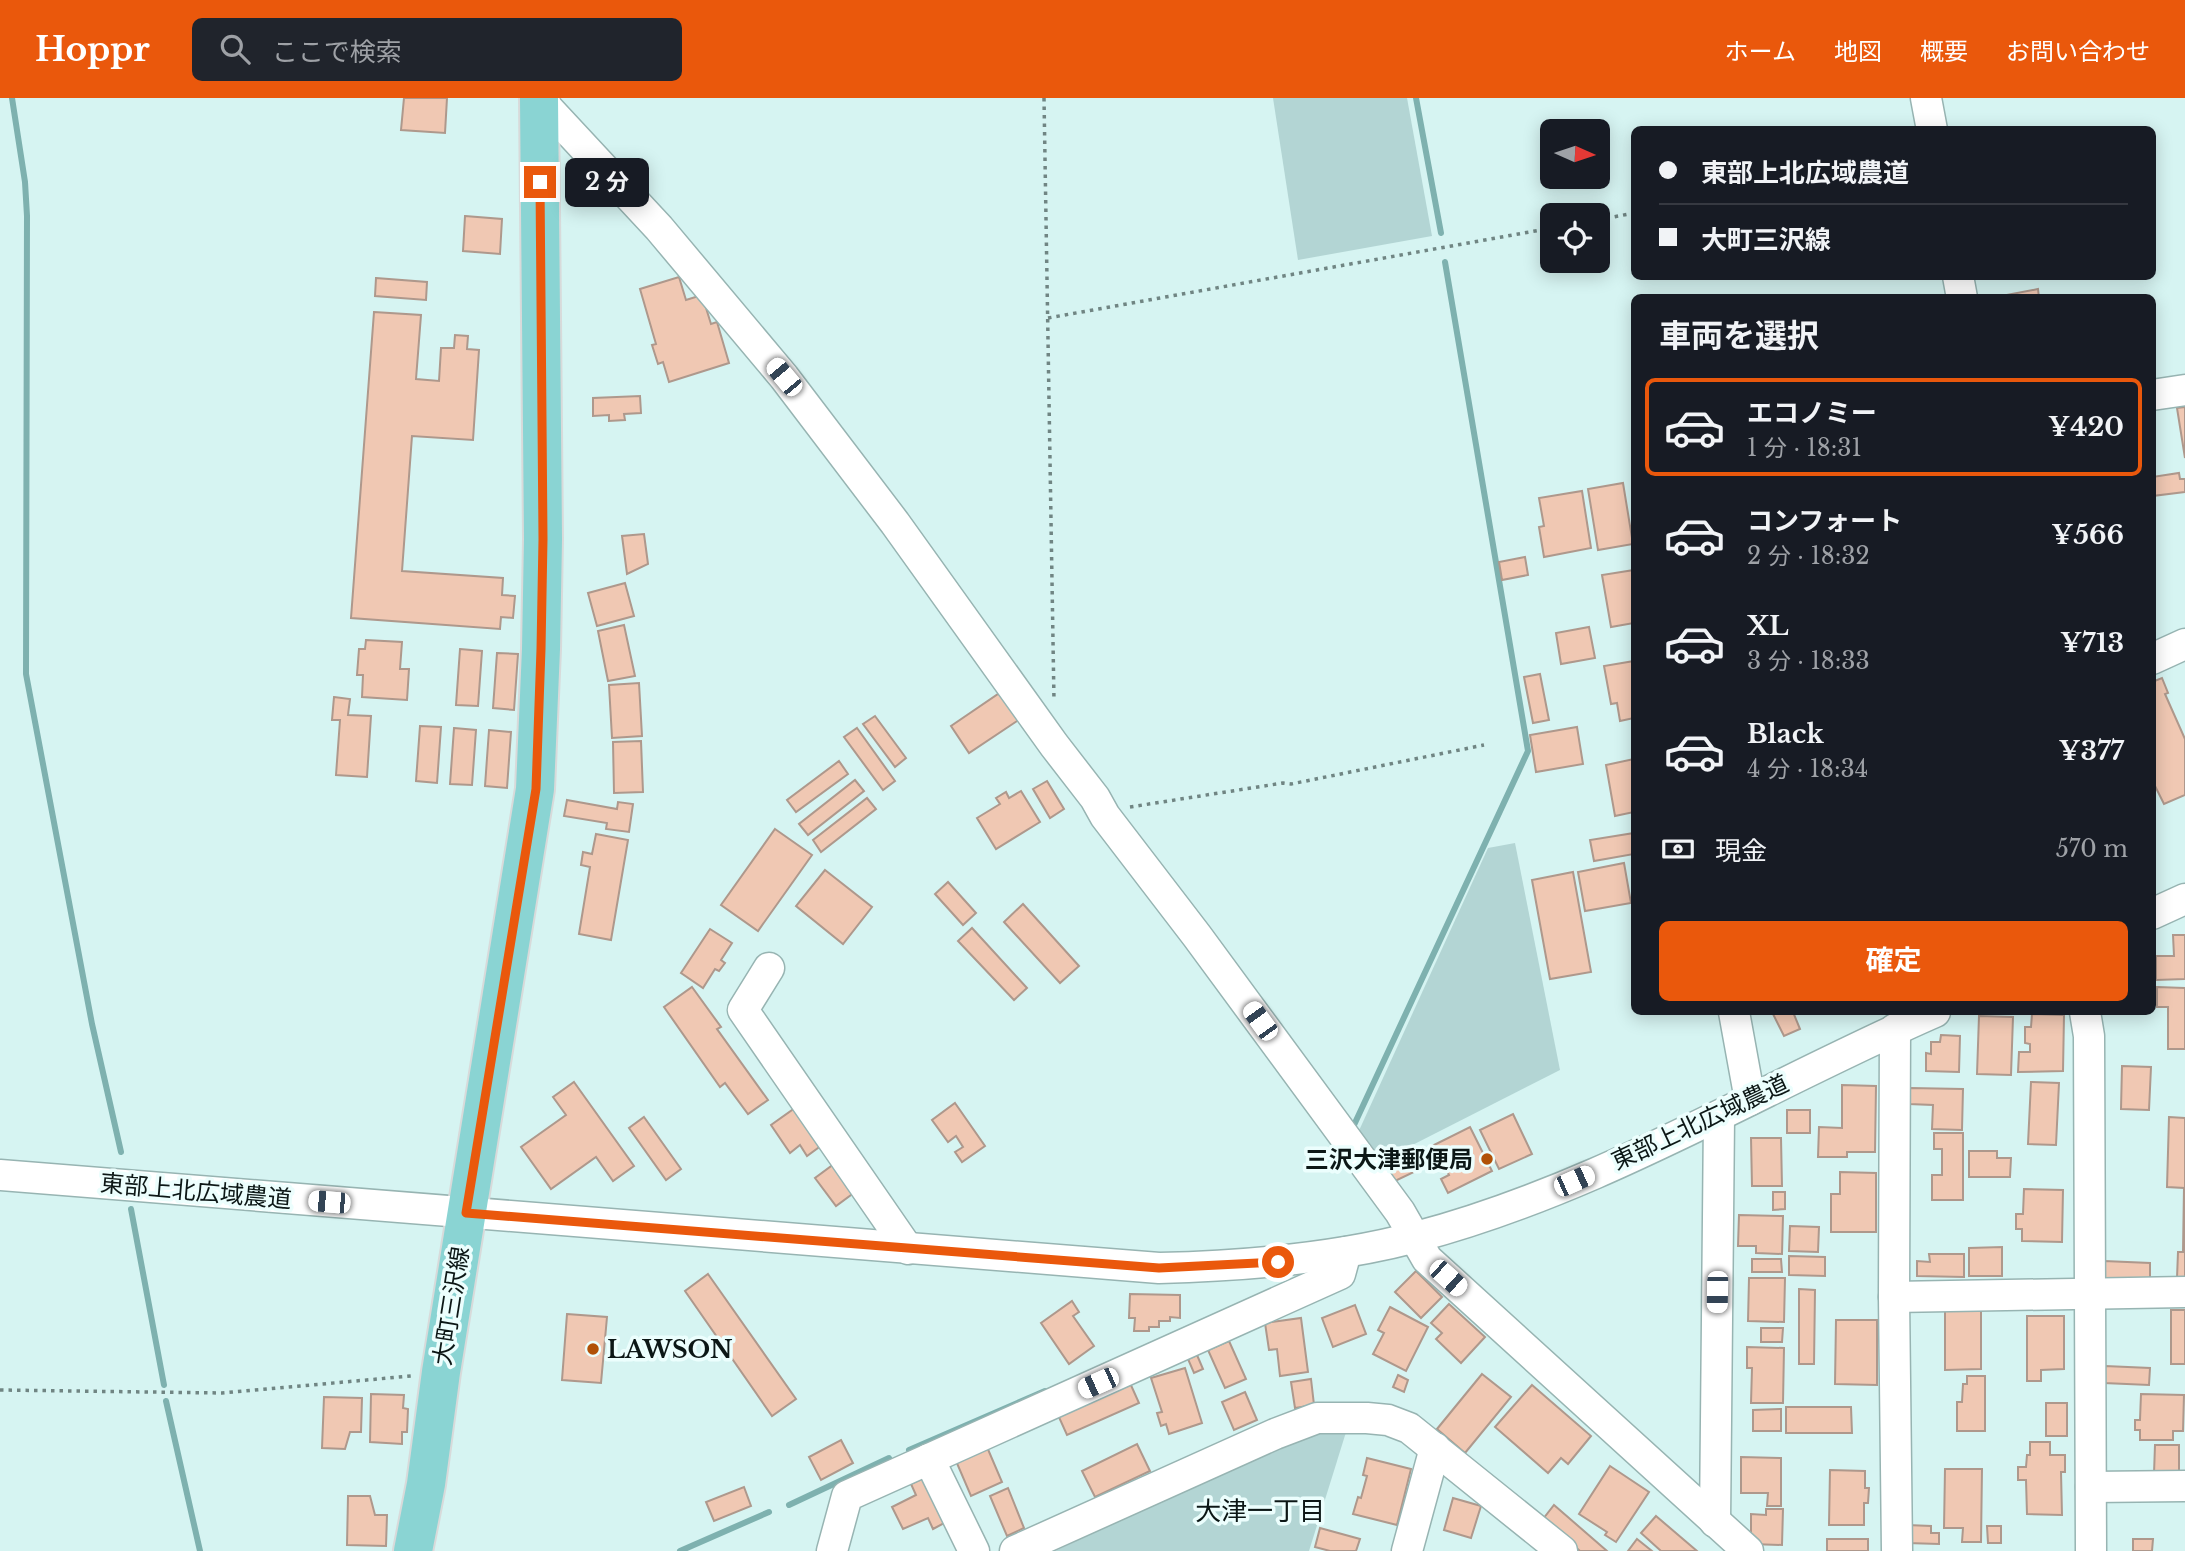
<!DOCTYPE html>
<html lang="ja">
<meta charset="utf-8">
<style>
body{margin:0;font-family:"Libre Baskerville","Noto Sans JP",serif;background:#20242c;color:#f1f3f6;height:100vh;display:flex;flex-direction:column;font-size:26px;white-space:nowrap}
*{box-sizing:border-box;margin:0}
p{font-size:23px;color:#9ea1a6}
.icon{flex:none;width:38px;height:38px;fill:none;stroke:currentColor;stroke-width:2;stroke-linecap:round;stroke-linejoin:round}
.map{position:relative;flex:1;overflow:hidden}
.drawer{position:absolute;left:1631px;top:196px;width:525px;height:721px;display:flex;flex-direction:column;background:#171b24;border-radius:10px;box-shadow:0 4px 18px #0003}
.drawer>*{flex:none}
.top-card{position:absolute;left:1631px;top:28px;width:525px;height:154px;border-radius:10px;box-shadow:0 4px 18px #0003;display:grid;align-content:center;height:154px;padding:0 28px;background:#171b24}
.needle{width:46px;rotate:93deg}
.fabs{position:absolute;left:1540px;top:21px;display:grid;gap:14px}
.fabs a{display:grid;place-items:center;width:70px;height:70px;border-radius:10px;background:#171b24;box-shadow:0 4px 18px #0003;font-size:35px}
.end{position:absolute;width:32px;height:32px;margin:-16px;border:9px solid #ea580c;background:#fff;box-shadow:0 0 0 4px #fff}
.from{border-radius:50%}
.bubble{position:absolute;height:49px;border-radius:10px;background:#171b24;box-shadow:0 4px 18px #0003;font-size:23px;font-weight:700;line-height:49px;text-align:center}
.car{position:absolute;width:21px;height:42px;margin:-21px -10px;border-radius:9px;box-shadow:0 0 5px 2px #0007;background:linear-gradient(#fff 24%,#345 0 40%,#fff 0 76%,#345 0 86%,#fff 0)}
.top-card b{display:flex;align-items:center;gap:24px;height:66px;font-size:26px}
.top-card b+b{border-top:2px solid #363941}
.top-card i{width:18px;height:18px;background:#f1f3f6}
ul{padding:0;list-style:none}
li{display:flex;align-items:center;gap:21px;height:98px;margin:0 14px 10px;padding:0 14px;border:4px solid transparent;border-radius:10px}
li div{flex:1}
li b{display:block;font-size:26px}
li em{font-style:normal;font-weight:700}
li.active{border-color:#ea580c}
li>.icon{width:63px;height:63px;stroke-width:1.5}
h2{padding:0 28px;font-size:32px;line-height:84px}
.pay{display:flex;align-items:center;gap:18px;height:77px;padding:0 28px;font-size:26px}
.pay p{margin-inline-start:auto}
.button{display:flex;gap:14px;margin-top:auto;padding:14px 28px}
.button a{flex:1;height:80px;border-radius:10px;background:#ea580c;color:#fff;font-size:28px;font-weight:700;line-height:80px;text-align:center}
header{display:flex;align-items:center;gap:42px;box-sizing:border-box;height:98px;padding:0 35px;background:#ea580c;color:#fff}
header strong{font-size:33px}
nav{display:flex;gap:38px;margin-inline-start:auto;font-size:24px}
.search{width:490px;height:63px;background:#20242c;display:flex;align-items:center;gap:18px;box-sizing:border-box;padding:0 24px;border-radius:10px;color:#9ea1a6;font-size:26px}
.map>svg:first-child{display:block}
</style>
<header>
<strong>Hoppr</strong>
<div class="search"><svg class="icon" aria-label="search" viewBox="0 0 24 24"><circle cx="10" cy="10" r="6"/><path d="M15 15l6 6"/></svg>ここで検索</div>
<nav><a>ホーム</a><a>地図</a><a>概要</a><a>お問い合わせ</a></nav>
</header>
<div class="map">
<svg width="2185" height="1453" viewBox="0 0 2185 1453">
<rect width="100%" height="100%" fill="#d6f4f2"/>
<g fill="#b3d5d4">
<polygon points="1273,0 1407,0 1432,138 1298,162"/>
<polygon points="1515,745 1560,972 1381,1063 1357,1037 1488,750"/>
<polygon points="1347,1331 1309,1453 1055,1453 1303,1336"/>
</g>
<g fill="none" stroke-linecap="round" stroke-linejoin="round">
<g stroke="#7eb1af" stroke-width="6">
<polyline points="12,0 25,84 27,118 26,576 92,926 121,1054"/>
<polyline points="1416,0 1441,135"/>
<polyline points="1354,1027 1528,653 1445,164"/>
<polyline points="131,1111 164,1287"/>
<polyline points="166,1303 200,1453"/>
<polyline points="909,1352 1045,1293"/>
<polyline points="789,1407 889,1360"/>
<polyline points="680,1453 769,1414"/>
</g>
</g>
<g fill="#f0c8b3" stroke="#ae988c" stroke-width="2">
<polygon points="404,0 447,0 445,35 401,32"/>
<polygon points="465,118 502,121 500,156 463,153"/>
<polygon points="679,179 686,202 702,197 711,226 717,224 729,265 669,284 663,264 658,266 652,247 656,246 640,191"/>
<polygon points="376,180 427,184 426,202 375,198"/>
<polygon points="2038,191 2039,200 1991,200"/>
<polygon points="374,214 421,217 416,281 439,283 441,250 454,250 455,237 468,238 467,251 479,252 473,342 412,338 402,473 503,480 502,497 515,498 513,520 501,519 500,531 351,520"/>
<polygon points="640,298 641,315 624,316 625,322 609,323 609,317 593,318 593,300"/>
<polygon points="2185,309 2185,360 2177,310"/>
<polygon points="2179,375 2180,381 2185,381 2185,394 2152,398 2152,379"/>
<polygon points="1623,385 1633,446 1598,452 1588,391"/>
<polygon points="1582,393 1591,450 1544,459 1539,429 1544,428 1539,400"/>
<polygon points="644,436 648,466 627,476 622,438"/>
<polygon points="1525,459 1528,477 1502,482 1499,464"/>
<polygon points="1634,472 1634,525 1611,529 1602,477"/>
<polygon points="625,485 634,518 597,528 588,495"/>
<polygon points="624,527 635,578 608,583 598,533"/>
<polygon points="1589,529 1595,560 1561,566 1556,535"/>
<polygon points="366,542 402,544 400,571 409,571 407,602 362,599 363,577 357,577 359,551 365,551"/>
<polygon points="460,551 482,553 478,608 456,607"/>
<polygon points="497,555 518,556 514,612 493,610"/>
<polygon points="1634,563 1634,620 1620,623 1617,605 1611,606 1604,568"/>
<polygon points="1540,576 1549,622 1533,625 1524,579"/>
<polygon points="2162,580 2168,595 2165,596 2185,641 2185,697 2164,706 2152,682 2152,584"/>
<polygon points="639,585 642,638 612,640 609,587"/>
<polygon points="1001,594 1020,621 969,655 951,628"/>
<polygon points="334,599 350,601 348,617 371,618 367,679 336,677 340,622 332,622"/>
<polygon points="875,618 906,660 895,669 863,626"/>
<polygon points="420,628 441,629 437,685 416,683"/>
<polygon points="1577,629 1583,666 1536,674 1530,637"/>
<polygon points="454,630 476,632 472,687 450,686"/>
<polygon points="857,630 895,683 883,692 844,639"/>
<polygon points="489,632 511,634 507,690 485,688"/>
<polygon points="641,643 643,694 614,695 613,644"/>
<polygon points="1634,661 1634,714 1615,718 1606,667"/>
<polygon points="839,663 848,676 796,714 787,702"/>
<polygon points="855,682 864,693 808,737 799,726"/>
<polygon points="1047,683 1064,711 1050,720 1033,691"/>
<polygon points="1021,693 1040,724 996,751 977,720 1000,706 996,700 1006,694 1009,700"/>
<polygon points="867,700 876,711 821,754 813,742"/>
<polygon points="567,702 617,711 618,704 633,706 629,734 606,731 607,725 564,718"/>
<polygon points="775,731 812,757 758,833 721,807"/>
<polygon points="1634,735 1634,756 1594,763 1590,742"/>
<polygon points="596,736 628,742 611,842 579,836 590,769 581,767 583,754 592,756"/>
<polygon points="1624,765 1631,805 1585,813 1578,774"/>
<polygon points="825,772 872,809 843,846 796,808"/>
<polygon points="1573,774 1591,874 1550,881 1532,782"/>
<polygon points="948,784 976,815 963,827 935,796"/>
<polygon points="1023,806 1079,868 1060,885 1004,824"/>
<polygon points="972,830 1027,890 1014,902 958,843"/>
<polygon points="710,831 732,845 721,862 725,865 719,873 715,871 703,890 681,875"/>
<polygon points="2173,837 2185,837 2185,881 2156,882 2156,858 2174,858"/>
<polygon points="692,889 721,929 717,931 768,1002 748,1016 725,985 720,989 664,909"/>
<polygon points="2157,889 2185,890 2185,951 2168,951 2168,909 2157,909"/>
<polygon points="1778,914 1793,914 1800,931 1784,938 1773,916"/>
<polygon points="2032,916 2064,917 2063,973 2018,974 2019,954 2030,954 2030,946 2025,945 2025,929 2031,929"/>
<polygon points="1979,918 2013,919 2011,977 1977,976"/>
<polygon points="1941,937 1960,938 1959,974 1926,973 1926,955 1931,956 1931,944 1940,944"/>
<polygon points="2122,968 2151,969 2149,1012 2121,1011"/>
<polygon points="574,984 634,1068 613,1083 596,1059 551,1091 521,1049 566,1017 553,999"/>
<polygon points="2031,984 2059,985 2056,1047 2028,1046"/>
<polygon points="1842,987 1876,988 1875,1054 1847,1054 1847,1059 1818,1059 1819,1029 1842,1030"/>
<polygon points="1910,990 1963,991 1962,1032 1932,1031 1933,1007 1909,1006"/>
<polygon points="955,1005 985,1048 962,1064 955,1054 963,1049 956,1038 948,1044 932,1022"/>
<polygon points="795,1010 822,1047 807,1058 800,1047 790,1055 771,1027"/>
<rect x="1787" y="1012" width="23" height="23"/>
<polygon points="1513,1016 1532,1056 1499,1071 1480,1032"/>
<polygon points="644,1019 681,1071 666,1082 629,1030"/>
<polygon points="2169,1019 2185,1020 2185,1181 2177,1180 2178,1154 2183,1154 2184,1090 2167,1089"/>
<polygon points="1470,1029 1492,1073 1448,1095 1441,1081 1449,1077 1434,1047"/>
<polygon points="1934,1035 1963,1035 1963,1102 1932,1102 1932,1077 1942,1077 1942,1051 1934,1051"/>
<polygon points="1751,1040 1781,1040 1782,1088 1752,1088"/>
<polygon points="1969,1053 1997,1053 1997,1060 2011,1060 2010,1079 1969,1079"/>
<polygon points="1410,1056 1418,1072 1393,1084 1385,1068"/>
<polygon points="834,1066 855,1094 836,1108 815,1080"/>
<polygon points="1840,1074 1876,1075 1876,1134 1831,1134 1831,1096 1840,1096"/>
<polygon points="2024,1091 2063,1092 2062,1144 2022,1143 2022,1131 2016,1131 2016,1116 2023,1116"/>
<polygon points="1773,1094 1785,1094 1785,1111 1773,1112"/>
<polygon points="1739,1117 1783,1118 1782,1156 1756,1155 1756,1148 1738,1148"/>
<polygon points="1790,1128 1819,1129 1818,1154 1789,1153"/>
<polygon points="2002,1149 2002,1178 1969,1178 1969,1150"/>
<polygon points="1929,1156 1964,1156 1964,1179 1917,1178 1917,1163 1930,1164"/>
<polygon points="1789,1158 1825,1159 1825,1178 1789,1177"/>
<polygon points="1752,1161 1781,1161 1782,1174 1752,1174"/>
<polygon points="2104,1163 2150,1165 2150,1182 2103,1180"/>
<polygon points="1416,1173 1442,1199 1421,1220 1395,1194"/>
<polygon points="708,1176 796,1301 772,1318 685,1193"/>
<polygon points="1749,1180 1785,1180 1784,1224 1748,1223"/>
<polygon points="1799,1191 1815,1192 1814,1266 1799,1266"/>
<polygon points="1130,1196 1180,1197 1180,1220 1170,1219 1170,1223 1159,1223 1159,1229 1149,1229 1149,1233 1134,1233 1135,1220 1129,1220"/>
<polygon points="1072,1203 1079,1214 1073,1218 1094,1248 1069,1266 1041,1225"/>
<polygon points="1449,1206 1485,1239 1461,1265 1436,1241 1442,1235 1431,1225"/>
<polygon points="1355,1207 1366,1236 1333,1249 1322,1220"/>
<polygon points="1390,1209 1428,1229 1406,1273 1373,1256 1384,1235 1378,1232"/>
<polygon points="1945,1212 1981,1212 1981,1271 1945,1272"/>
<rect x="2171" y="1212" width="14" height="54"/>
<polygon points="567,1216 607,1219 601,1285 562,1282"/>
<polygon points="2027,1218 2064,1218 2064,1271 2041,1272 2041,1283 2027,1283"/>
<polygon points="1301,1220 1308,1274 1280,1278 1277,1251 1269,1252 1265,1225"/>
<polygon points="1836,1222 1877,1222 1877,1287 1835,1286"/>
<polygon points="1761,1230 1783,1230 1782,1244 1761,1244"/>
<polygon points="1229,1243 1246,1281 1225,1290 1208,1252"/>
<polygon points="1747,1249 1784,1250 1783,1305 1751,1305 1752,1270 1747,1270"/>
<polygon points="1197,1257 1203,1271 1194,1275 1188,1261"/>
<polygon points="2105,1268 2150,1270 2149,1287 2104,1285"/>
<polygon points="1185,1270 1202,1325 1169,1336 1166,1326 1161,1328 1157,1315 1162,1314 1151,1280"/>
<polygon points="1482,1276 1511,1299 1465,1355 1437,1331"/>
<polygon points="1398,1277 1408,1282 1404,1294 1393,1289"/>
<polygon points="1967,1278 1985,1278 1985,1333 1957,1333 1957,1304 1962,1304 1963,1286 1967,1286"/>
<polygon points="1311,1281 1314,1307 1295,1310 1291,1284"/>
<polygon points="1130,1285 1139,1305 1067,1337 1058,1317"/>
<polygon points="1532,1287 1591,1338 1568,1366 1561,1360 1548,1375 1495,1329"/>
<polygon points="1245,1294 1257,1322 1234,1332 1222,1304"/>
<polygon points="371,1296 404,1297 403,1310 408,1311 407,1334 402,1334 402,1346 370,1344"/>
<polygon points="2141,1296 2184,1297 2183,1333 2173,1333 2173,1342 2140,1342 2140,1332 2135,1332 2135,1322 2140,1322"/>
<polygon points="324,1299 362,1300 361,1334 350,1334 345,1351 322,1350"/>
<rect x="2046" y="1305" width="21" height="33"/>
<polygon points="1786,1309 1851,1309 1852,1335 1786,1335"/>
<polygon points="1781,1311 1781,1333 1753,1333 1753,1312"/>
<polygon points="841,1342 853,1365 821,1382 809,1359"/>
<polygon points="2030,1344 2050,1344 2050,1357 2065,1357 2065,1374 2061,1374 2062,1417 2027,1416 2026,1382 2018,1382 2018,1369 2026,1369 2027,1357 2030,1357"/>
<polygon points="1137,1346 1150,1373 1095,1399 1082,1373"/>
<polygon points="2155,1347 2179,1347 2179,1376 2154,1376"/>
<polygon points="987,1349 1002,1384 971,1398 956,1363"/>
<polygon points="1741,1359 1781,1360 1781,1408 1767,1408 1768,1395 1741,1395"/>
<polygon points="1367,1360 1411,1371 1397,1427 1353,1416 1358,1399 1361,1400 1367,1378 1363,1377"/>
<polygon points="1610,1368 1649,1394 1616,1444 1605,1437 1607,1434 1579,1416"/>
<polygon points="1945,1371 1982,1371 1981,1444 1962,1444 1963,1430 1944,1430"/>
<polygon points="1830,1372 1865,1373 1865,1390 1869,1390 1868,1405 1864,1405 1864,1427 1829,1427"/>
<polygon points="926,1379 948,1423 933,1431 928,1420 903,1431 892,1409 916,1397 911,1386"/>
<polygon points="744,1389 751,1408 714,1423 706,1404"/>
<polygon points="1008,1390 1024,1430 1007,1438 990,1398"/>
<polygon points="348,1398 370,1398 375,1417 387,1417 386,1448 347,1447"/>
<polygon points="1453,1400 1481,1408 1471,1440 1444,1432"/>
<polygon points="1554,1407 1607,1453 1580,1453 1543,1421"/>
<polygon points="1766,1411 1783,1411 1782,1447 1751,1446 1751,1416 1766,1417"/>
<polygon points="1656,1418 1697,1453 1661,1453 1641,1435"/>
<polygon points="1907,1427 1931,1428 1931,1435 1939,1435 1939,1446 1907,1445"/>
<polygon points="1987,1428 2001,1428 2001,1445 1988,1445"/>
<polygon points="1320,1430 1360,1441 1356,1453 1330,1453 1315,1449"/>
<polygon points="1637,1441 1652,1453 1628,1453"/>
<rect x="1827" y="1441" width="41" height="12"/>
<polygon points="2133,1441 2153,1441 2152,1453 2133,1453"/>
</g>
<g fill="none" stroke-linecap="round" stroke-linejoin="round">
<defs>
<g id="minor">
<polyline points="1926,0 1932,32"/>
<polyline points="539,1 659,130 784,279 895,425 1054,647 1095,700 1105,718 1197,838 1400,1114 1427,1161 1748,1453"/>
<polyline points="1958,178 1962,200"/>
<polyline points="2152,297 2185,292"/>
<polyline points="2152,561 2185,546"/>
<polyline points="2152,816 2185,801"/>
<polyline points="769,870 743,912 908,1151"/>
<polyline points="1734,914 1750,1002"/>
<polyline points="2085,914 2089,938 2091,1453"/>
<polyline points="1895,931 1894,1199 1897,1453"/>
<path d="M0 1077 1159 1170C1245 1168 1333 1161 1416 1139 1599 1091 1763 989 1935 914"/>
<polyline points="1894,1199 2185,1194"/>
<polyline points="929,1361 974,1453"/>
<polyline points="2091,1389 2185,1388"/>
<polyline points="1715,1424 1719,1019"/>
<polyline points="832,1453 847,1398 1340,1176 1346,1154"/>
<polyline points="1015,1453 1275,1336 1317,1320 1367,1320 1388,1322 1409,1330 1562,1453"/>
<polyline points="1407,1453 1435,1350"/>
</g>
<polyline id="major" points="413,1453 426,1386 441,1274 535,691 541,551 543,441 539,0"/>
</defs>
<use href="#minor" stroke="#97b4b2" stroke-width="33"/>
<use href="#major" stroke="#d8dada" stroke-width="42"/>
<g stroke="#708583" stroke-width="3.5" stroke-dasharray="3.5 5" stroke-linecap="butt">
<polyline points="1044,0 1054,603"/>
<polyline points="1598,122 1634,115"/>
<polyline points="1048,220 1552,130"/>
<polyline points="1130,709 1283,685 1291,686 1484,647"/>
<polyline points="0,1292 222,1295 411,1278"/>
</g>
<use href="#minor" stroke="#fff" stroke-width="30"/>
<use href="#major" stroke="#8ad4d3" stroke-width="38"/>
</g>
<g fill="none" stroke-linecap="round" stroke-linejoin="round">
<polyline stroke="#ea580c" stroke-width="9" points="540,84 543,441 541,551 536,691 466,1115 1159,1170 1278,1164"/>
</g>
<g fill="#b15107" stroke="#ecfefd" stroke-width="2.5">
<circle cx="1487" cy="1061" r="7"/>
<circle cx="593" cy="1251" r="7"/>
</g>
<g text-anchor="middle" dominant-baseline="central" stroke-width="7" stroke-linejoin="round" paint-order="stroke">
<g font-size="24" fill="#0c1716" stroke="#ecfefd">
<text transform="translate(1700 1024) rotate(-25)">東部上北広域農道</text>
<text transform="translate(196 1093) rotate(5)">東部上北広域農道</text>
<text transform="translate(451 1208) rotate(-81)">大町三沢線</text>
</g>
<g font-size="24" font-weight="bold" fill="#0c1716" stroke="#ecfefd" text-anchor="end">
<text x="1473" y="1061">三沢大津郵便局</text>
<text x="607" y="1251" text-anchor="start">LAWSON</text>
</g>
<g font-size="26" fill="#0c1716" stroke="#ecfefd">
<text x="1260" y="1413">大津一丁目</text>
</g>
</g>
</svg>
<div class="fabs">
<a><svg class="needle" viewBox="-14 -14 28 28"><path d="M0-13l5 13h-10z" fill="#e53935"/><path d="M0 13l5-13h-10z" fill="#9ea1a6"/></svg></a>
<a><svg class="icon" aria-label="locate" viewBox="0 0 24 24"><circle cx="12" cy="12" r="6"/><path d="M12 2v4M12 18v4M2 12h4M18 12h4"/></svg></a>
</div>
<i class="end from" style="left:1278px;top:1164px"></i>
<i class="end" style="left:540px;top:84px"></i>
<div class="bubble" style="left:565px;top:60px;width:84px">2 分</div>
<i class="car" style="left:784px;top:279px;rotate:320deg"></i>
<i class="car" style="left:1260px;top:923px;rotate:324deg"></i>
<i class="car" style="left:1574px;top:1083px;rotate:66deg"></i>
<i class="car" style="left:329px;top:1104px;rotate:275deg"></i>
<i class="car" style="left:1448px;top:1180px;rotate:132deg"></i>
<i class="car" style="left:1717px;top:1194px;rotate:181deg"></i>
<i class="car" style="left:1098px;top:1285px;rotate:246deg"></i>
<div class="top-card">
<b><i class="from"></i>東部上北広域農道</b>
<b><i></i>大町三沢線</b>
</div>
<section class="drawer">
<h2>車両を選択</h2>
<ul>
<li class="active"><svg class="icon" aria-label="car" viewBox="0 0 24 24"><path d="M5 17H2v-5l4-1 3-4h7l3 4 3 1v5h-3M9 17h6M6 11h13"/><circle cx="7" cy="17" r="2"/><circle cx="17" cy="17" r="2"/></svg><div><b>エコノミー</b><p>1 分 · 18:31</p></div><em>¥420</em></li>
<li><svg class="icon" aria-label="car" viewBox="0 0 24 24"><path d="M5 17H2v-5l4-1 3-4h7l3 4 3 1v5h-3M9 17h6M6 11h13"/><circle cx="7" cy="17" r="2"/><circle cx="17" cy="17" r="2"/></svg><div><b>コンフォート</b><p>2 分 · 18:32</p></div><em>¥566</em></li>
<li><svg class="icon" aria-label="car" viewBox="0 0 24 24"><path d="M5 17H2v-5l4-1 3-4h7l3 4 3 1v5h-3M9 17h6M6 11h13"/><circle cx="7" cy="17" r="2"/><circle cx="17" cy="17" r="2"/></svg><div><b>XL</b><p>3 分 · 18:33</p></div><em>¥713</em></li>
<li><svg class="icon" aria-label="car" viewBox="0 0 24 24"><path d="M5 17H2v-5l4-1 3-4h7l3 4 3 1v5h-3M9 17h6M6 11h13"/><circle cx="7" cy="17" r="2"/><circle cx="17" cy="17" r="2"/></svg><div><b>Black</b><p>4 分 · 18:34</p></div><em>¥377</em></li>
</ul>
<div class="pay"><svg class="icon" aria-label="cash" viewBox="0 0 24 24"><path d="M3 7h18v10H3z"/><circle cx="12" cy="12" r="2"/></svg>現金<p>570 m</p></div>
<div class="button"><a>確定</a></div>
</section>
</div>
